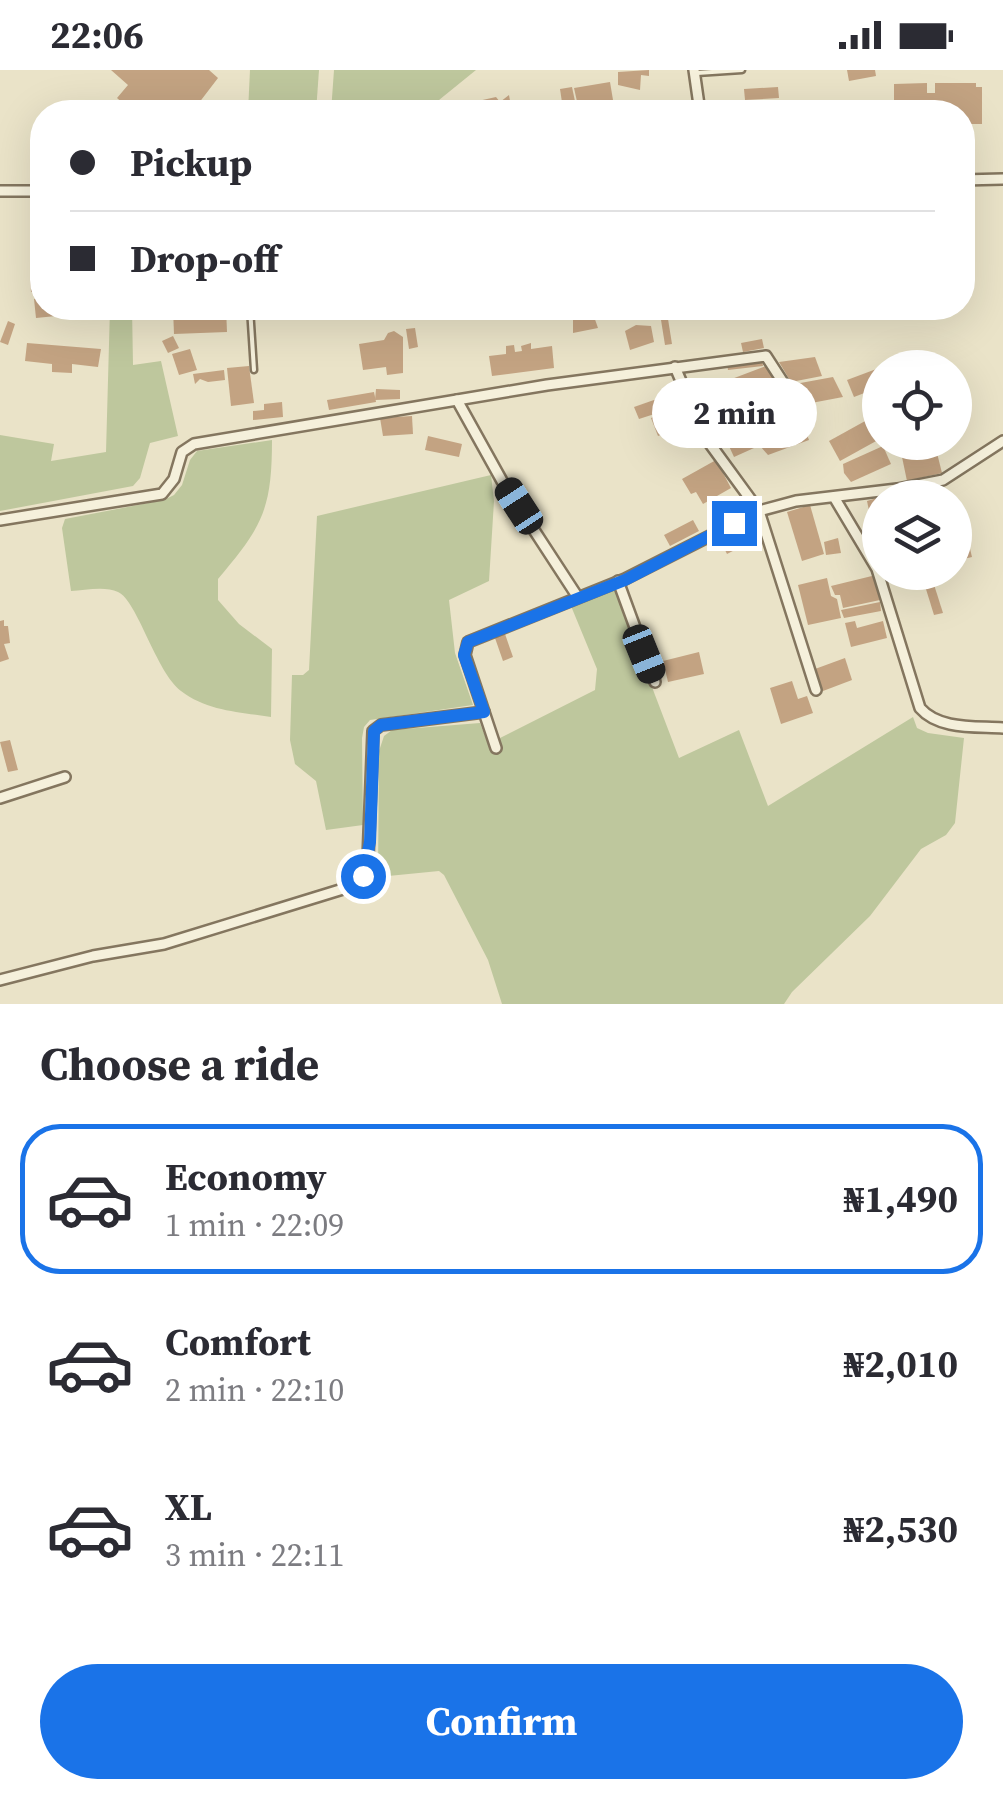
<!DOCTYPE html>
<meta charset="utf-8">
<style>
body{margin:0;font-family:"Source Serif 4",serif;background:#f7f7f7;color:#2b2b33;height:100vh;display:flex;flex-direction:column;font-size:38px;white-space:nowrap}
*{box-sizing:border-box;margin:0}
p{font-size:32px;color:#7c7c81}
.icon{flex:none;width:55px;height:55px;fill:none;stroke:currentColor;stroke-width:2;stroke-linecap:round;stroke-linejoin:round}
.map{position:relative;height:934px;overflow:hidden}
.panel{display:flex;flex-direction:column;background:#fff;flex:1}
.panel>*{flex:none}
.guide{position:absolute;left:30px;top:30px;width:945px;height:220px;border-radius:40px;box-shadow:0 10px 40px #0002;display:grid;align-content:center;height:220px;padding:0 40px;background:#fff}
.controls{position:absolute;left:862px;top:280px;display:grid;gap:20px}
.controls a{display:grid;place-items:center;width:110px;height:110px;border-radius:50%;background:#fff;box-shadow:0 10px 40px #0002;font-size:50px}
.end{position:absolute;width:45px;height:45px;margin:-22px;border:12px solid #1a73e8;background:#fff;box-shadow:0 0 0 5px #fff}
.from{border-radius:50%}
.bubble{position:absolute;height:70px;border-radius:35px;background:#fff;box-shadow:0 10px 40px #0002;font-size:32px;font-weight:700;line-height:70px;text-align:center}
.car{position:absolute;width:30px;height:60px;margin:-30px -15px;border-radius:12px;box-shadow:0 0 8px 2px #0007;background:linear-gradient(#222 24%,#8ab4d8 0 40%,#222 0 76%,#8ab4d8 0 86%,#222 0)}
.guide b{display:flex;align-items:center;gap:35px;height:95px;font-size:38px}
.guide b+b{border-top:2px solid #e1e1e2}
.guide i{width:25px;height:25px;background:#2b2b33}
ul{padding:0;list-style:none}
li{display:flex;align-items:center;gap:30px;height:150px;margin:0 20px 15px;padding:0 20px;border:5px solid transparent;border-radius:40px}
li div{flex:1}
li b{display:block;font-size:38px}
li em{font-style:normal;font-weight:700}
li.on{border-color:#1a73e8}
li>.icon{width:90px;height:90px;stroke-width:1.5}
h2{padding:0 40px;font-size:45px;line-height:120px}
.button{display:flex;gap:20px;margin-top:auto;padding:20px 40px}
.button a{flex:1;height:115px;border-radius:60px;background:#1a73e8;color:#fff;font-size:40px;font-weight:700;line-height:115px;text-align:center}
.status{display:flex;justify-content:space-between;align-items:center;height:70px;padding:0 50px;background:#fff;direction:ltr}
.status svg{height:28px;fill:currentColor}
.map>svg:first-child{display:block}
</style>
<div class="status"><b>22:06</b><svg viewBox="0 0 49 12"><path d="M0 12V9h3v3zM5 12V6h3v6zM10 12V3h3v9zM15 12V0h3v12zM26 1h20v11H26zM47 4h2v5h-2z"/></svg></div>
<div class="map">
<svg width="1003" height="934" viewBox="0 0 1003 934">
<rect width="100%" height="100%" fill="#eae3c8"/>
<g fill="#bec79d">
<polygon points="250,0 319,0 316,42 248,42"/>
<polygon points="334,0 476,0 439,30 401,36 401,42 331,42"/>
<polygon points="110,238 132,238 133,295 161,291 178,366 150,373 140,408 133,416 0,441 0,365 54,374 51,391 106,382"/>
<path d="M272 370C272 440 262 457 218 509V530L239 554 272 579 271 647C239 642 207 641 181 621 156 602 137 530 118 522 106 516 85 520 71 521L62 458 65 449 164 430 174 425 182 415 190 390 197 381Z"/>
<polygon points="491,405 494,431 489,511 449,530 455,583 473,635 370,650 364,657 362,668 363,755 326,760 316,711 295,694 290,670 292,605 303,605 309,600 317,446"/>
<polygon points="615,520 679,688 739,660 768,736 913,647 917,658 928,663 964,668 955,753 946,765 921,779 870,846 792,922 784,934 502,934 488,890 444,805 439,801 378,807 379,681 384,666 392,660 480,653 488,674 595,620 597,599 571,536"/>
</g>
<g fill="#c3a382">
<polygon points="111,0 209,0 218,8 192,42 133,42 117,28 128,15"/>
<polygon points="649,0 649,6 641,5 640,20 618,15 618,2"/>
<polygon points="847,0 875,0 876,6 849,11"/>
<polygon points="610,12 613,30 578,36 574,18"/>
<polygon points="927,13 927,23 935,23 935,13 976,13 976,17 982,17 982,54 962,54 962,42 895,42 895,35 905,35 905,31 894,31 894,14"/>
<polygon points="572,17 576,36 563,39 560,19"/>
<polygon points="778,17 779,28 745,30 744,19"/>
<polygon points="509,25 512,42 461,42 460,35 496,27 500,32"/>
<polygon points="37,198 42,198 42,238 85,238 86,243 36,248 34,229 39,228 39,221 31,222 30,204 37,204"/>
<polygon points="226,238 227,262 174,264 173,239"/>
<polygon points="434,238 505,238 505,240 436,250"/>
<polygon points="573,238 591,238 598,258 573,263"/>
<polygon points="668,249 672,274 665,275 661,250"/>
<polygon points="8,251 15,254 8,275 0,272"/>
<polygon points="636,255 651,256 654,272 630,280 625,261"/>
<polygon points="415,258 418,277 409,279 406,259"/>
<polygon points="394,261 403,267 403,303 387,305 386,297 363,300 359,274 384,270 388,263"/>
<polygon points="173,266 179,278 168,283 162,271"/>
<polygon points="762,269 764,278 743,282 741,273"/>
<polygon points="27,273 101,279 98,297 72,294 72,303 52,302 52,294 25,291"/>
<polygon points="531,273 531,279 552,276 554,298 492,306 489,286 506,284 506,276 514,275 515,282 522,281 521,276"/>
<polygon points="190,279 197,300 179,305 172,284"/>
<polygon points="815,287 822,306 791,312 779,292"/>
<polygon points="762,290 763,296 728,300 727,294"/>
<polygon points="771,294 777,309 735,324 734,320 729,322 729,310"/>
<polygon points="249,296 254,333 231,336 227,298"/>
<polygon points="879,298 880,317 854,327 847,310"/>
<polygon points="224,300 225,310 208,312 200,309 195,314 193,304"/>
<polygon points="833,307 843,327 806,334 795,314"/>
<polygon points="780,313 784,321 740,338 736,328"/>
<polygon points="376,319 400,320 400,329 375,330"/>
<polygon points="374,322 376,332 329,340 327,330"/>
<polygon points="788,323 794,339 751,357 750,354 746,355 743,348 746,340"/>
<polygon points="671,324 676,337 639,349 634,337"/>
<polygon points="731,330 754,378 734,387 712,339"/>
<polygon points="282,332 283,347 253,350 253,341 264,340 264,334"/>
<polygon points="682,336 689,354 658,366 651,348"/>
<polygon points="795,344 799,352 760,366 756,359"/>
<polygon points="412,346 413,364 383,366 380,348"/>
<polygon points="867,350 878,370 840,391 829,371"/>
<polygon points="803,355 809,370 768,385 761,377 762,370"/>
<polygon points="428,366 462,374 459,387 425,380"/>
<polygon points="883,376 891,394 851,412 844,403 843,394"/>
<polygon points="936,379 942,403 907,411 902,387"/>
<polygon points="716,390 731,418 703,434 696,422 691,424 682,409"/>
<polygon points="880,427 880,453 872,455 867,431"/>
<polygon points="810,435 824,484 802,491 787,442"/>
<polygon points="693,450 699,461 670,476 664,465"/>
<polygon points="752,453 760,467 727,484 720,470"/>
<polygon points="965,458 972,487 955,491 955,461"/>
<polygon points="838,468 841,483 826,485 824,472"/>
<polygon points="924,502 930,502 943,543 934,545 921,503"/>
<polygon points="876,505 880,530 843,538 840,525 835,525 831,516"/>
<polygon points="827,508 831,526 837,529 841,548 808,555 798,515"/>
<polygon points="880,532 881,541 844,548 841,540"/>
<polygon points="4,550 4,556 8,556 10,573 4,574 9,589 0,592 0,551"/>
<polygon points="855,551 857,558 883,551 887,568 851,577 845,553"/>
<polygon points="505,564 513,587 503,591 495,568"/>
<polygon points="699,582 704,604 668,612 663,591"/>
<polygon points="845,588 852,610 823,621 815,599"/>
<polygon points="792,611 798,629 807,626 813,643 781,654 770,618"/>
<polygon points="10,670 18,700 8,702 0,672"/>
</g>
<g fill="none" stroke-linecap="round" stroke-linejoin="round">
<defs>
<g id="lane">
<polyline points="697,3 742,0"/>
<polyline points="594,42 599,42"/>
<polyline points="250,238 254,300"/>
</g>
<g id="street">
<polyline points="694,0 700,42"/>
<polyline points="962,110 1003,109"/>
<polyline points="0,121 42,121"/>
<polyline points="675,297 705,367 759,441 816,620"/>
<polyline points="457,330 502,411 577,526"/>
<path d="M834 427 877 499 920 638C939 660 976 656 1003 658"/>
<polyline points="0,450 162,424 174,409 182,382 194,374 547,315 766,286 799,337"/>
<polyline points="618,511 655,612"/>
<polyline points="496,678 465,585 468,572 625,509 759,441 796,431 897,419 943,410 1003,371"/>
<polyline points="0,728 65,707"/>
<polyline points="0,910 93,886 164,874 356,815 363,806 368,788 373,661 381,655 484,642"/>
</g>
</defs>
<use href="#lane" stroke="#84765f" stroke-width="9"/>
<use href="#street" stroke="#84765f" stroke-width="14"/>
<use href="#lane" stroke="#f5f0db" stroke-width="4"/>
<use href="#street" stroke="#f5f0db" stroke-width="9"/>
</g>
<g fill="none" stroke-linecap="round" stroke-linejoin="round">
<polyline stroke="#1a73e8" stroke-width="12" points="363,806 370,772 374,661 381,655 484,642 464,585 468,572 625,510 734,453"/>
</g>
</svg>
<div class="controls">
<a><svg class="icon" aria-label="locate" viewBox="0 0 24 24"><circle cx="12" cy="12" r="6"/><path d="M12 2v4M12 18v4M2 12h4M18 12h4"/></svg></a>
<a><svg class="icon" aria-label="layers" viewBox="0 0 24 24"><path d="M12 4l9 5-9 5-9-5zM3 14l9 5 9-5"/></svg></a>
</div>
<i class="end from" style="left:363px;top:806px"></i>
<i class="end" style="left:734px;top:453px"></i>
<div class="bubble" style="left:652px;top:308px;width:165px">2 min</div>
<i class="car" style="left:519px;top:436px;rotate:327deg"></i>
<i class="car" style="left:644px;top:584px;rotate:158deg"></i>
<div class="guide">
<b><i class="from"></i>Pickup</b>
<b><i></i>Drop-off</b>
</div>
</div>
<section class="panel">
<h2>Choose a ride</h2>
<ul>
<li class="on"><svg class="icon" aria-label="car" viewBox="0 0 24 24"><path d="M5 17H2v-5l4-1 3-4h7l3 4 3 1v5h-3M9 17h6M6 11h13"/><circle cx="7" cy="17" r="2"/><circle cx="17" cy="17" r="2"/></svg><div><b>Economy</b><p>1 min · 22:09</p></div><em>₦1,490</em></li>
<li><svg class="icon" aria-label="car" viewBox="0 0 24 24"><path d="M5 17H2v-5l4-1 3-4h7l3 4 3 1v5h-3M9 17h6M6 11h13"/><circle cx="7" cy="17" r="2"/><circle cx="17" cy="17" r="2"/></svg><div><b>Comfort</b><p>2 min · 22:10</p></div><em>₦2,010</em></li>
<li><svg class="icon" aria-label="car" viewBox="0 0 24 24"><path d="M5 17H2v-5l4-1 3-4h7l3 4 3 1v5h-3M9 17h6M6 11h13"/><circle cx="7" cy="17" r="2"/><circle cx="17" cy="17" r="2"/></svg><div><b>XL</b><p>3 min · 22:11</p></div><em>₦2,530</em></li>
</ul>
<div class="button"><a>Confirm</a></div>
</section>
